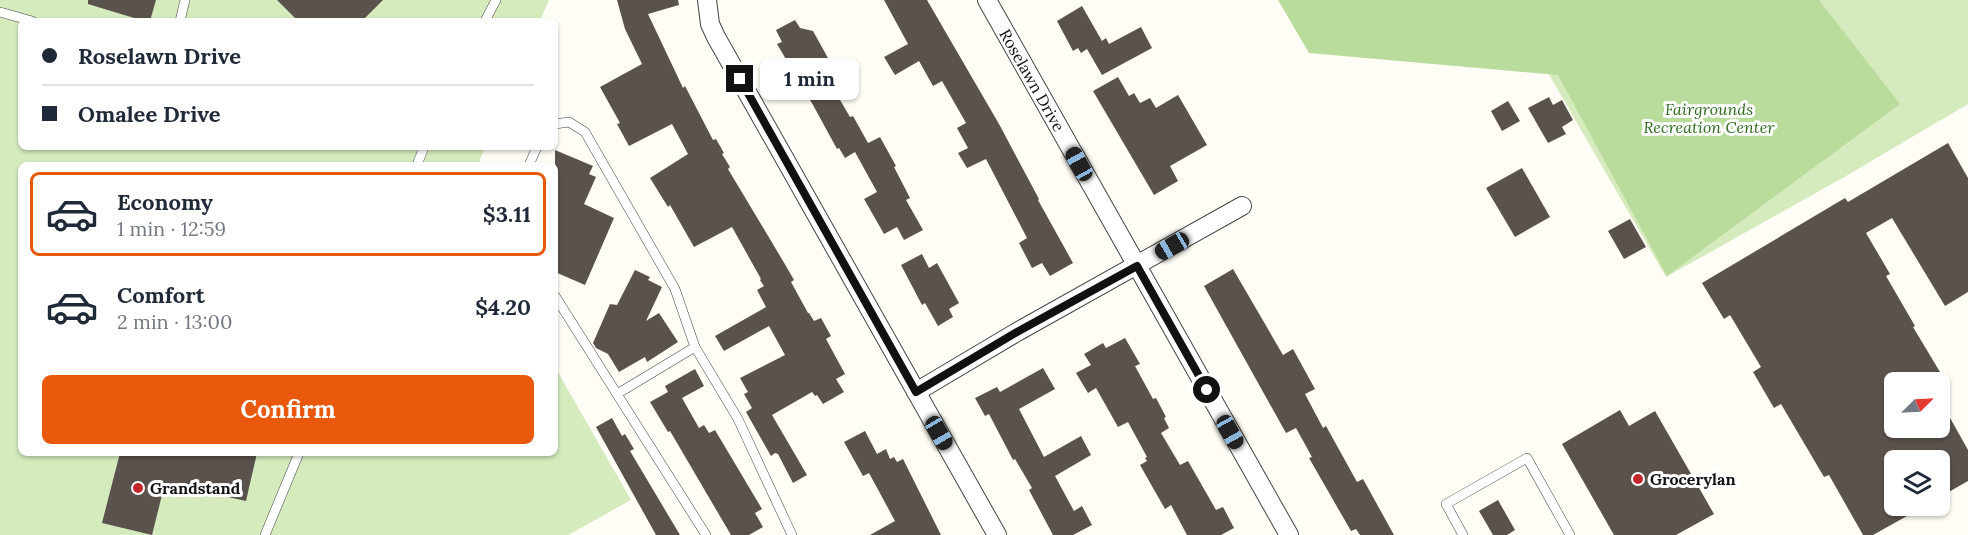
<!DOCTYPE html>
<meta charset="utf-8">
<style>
body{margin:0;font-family:Lora,serif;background:#f2f2f3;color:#1f2937;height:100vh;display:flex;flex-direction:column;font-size:22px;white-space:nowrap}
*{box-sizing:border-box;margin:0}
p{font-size:20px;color:#747a83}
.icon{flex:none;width:33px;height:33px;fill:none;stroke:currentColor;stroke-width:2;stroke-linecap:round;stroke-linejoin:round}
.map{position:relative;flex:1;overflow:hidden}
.sheet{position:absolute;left:18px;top:162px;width:540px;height:294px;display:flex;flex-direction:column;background:#fff;border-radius:9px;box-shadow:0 2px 4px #0004}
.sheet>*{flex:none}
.hud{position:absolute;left:18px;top:18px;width:540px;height:132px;border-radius:9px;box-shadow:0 2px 4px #0004;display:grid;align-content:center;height:132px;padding:0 24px;background:#fff}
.needle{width:39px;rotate:66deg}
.buttons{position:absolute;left:1884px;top:372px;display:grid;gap:12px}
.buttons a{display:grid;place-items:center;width:66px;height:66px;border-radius:9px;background:#fff;box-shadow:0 2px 4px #0004;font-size:30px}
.end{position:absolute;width:27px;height:27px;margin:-14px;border:8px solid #111;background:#fff;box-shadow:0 0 0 3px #fff}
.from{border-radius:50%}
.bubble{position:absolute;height:42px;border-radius:9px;background:#fff;box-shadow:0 2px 4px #0004;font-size:20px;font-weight:700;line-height:42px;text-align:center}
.car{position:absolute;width:18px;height:36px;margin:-18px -9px;border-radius:8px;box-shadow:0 0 4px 2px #0007;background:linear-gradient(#222 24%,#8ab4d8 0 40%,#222 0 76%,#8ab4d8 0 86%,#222 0)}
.hud b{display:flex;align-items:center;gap:21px;height:57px;font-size:22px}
.hud b+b{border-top:2px solid #e0e1e3}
.hud i{width:15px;height:15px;background:#1f2937}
ul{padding:10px 0 0;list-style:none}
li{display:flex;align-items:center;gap:18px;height:84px;margin:0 12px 9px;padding:0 12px;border:3px solid transparent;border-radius:9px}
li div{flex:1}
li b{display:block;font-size:22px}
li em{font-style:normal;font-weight:700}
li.selected{border-color:#ea580c}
li>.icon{width:54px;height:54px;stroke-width:1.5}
.button{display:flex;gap:12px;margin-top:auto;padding:12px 24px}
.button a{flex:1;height:69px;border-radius:9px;background:#ea580c;color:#fff;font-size:24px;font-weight:700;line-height:69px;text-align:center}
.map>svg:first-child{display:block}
</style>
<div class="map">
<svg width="1968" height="535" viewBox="0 0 1968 535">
<rect width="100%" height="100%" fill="#fffdf5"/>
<g fill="#d5ebbd">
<polygon points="0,0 549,0 540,21 21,21 21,147 485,147 478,165 21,165 21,453 555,453 555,367 631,500 568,535 0,535"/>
<polygon points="1506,0 1968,0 1968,104 1846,176 1666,277"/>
</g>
<polygon fill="#b9dc9c" points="1278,0 1819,0 1900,104 1667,276 1558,75 1309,53"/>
<g fill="#5a524d">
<polygon points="88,0 156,0 150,21 144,21 88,4"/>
<polygon points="277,0 383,0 362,21 298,21"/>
<polygon points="617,0 678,0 679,5 648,14 683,88 685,86 713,140 716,139 724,153 722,154 730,167 728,169 786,266 794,280 791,282 808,313 809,313 814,321 821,318 831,336 826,339 845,374 836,379 844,392 823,404 817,395 815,396 812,392 772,415 807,475 793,483 778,454 775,453 771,456 746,412 752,408 744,394 748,392 740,378 785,355 769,326 724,351 715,336 766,307 757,290 764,286 760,280 761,279 732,227 694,247 670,205 668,207 650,178 688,154 672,124 629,146 617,124 620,123 600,87 642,64 625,29"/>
<polygon points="884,0 927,0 999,124 1039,199 1038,200 1073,263 1050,276 1042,263 1032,268 1019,243 1027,238 986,159 967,168 958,153 968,148 957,128 966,123 942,81 933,86 919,61 895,75 884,57 908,44"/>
<polygon points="1082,6 1102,41 1106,38 1109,44 1141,27 1152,48 1102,75 1087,49 1081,53 1078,48 1073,51 1057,21"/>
<polygon points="795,20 800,28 813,31 838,76 829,81 850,117 853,116 868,143 880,137 896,166 894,167 910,198 906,200 923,230 904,240 897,227 884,234 864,199 877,192 855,152 845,158 839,148 837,149 813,105 777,44 782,42 776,30"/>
<polygon points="1118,77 1129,96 1134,93 1140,103 1150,98 1156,108 1178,95 1207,145 1170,166 1178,181 1154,195 1093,91"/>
<polygon points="1549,97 1553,105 1562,100 1573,120 1562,127 1566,134 1548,143 1528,108"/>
<polygon points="1508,101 1520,121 1502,131 1491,111"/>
<polygon points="1948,143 1968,178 1968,292 1945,306 1892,218 1866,233 1890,274 1886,276 1915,326 1913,327 1946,382 1894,382 1894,428 1940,428 1940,400 1968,450 1968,481 1940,497 1940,460 1894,460 1894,506 1925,506 1873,535 1863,535 1829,475 1824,477 1781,404 1774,408 1753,372 1761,367 1730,315 1724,319 1702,283 1845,198 1848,202"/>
<polygon points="555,150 593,166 589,174 596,177 584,204 614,218 585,285 555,272"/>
<polygon points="1522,168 1550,217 1515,237 1486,188"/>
<polygon points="1630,219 1646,247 1624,259 1608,231"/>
<polygon points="922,254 929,268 937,263 959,303 949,309 953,317 938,326 925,303 922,305 901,265"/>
<polygon points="1233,269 1283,355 1293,349 1315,389 1305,394 1323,428 1326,426 1357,482 1363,479 1394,535 1360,535 1356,529 1351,531 1309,458 1312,457 1296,428 1286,433 1204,286"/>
<polygon points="635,270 650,277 648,280 662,287 646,321 659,313 678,342 647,362 645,357 619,372 608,354 596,348 593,343 610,304 617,305"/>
<polygon points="1125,338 1140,364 1135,366 1153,399 1156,398 1166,417 1164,418 1169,428 1161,433 1180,465 1188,461 1216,510 1223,507 1234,528 1221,535 1187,535 1171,505 1165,509 1140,465 1147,461 1145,458 1147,457 1128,422 1118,427 1096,388 1088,393 1076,373 1091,365 1084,354 1103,343 1106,348"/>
<polygon points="1043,368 1055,389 1019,409 1044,457 1081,436 1091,455 1055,476 1074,511 1082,506 1092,525 1073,535 1053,535 1029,490 1032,488 1015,459 1013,460 989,414 985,416 975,398 997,387 1000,392"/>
<polygon points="695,369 704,386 682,398 699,428 704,425 709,433 715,430 762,509 755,513 763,527 749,535 731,535 670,431 668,432 650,402 668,392 665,386"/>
<polygon points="1620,410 1629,426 1655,411 1714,514 1676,535 1614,535 1562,444"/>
<polygon points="612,418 622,436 625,434 634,449 630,451 680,535 656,535 596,427"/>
<polygon points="865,431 877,454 886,449 890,459 894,457 897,462 903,459 941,535 870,535 895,521 869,473 863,476 844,442"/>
<polygon points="120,453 257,453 246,501 165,483 152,535 102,523"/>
<polygon points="1498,500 1515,530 1507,535 1493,535 1479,511"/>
</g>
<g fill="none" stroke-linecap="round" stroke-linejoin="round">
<defs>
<g id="lane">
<polyline points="0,12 32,21"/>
<polyline points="180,21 185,0"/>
<polyline points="485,21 496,0"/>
<polyline points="555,124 569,122 585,132 675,289 695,347 738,419 792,535"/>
<polyline points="417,165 424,147"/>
<polyline points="529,165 537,147"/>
<polyline points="555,296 706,535"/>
<polyline points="617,394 695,347"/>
<polyline points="265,535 299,453"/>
<polyline points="1463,535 1446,504 1527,458 1570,535"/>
</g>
<g id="street">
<polyline points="707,0 710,24 716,37 997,535"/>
<path id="s1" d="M987 0 1289 535"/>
<polyline points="916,392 1017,332 1242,206"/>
</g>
</defs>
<use href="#lane" stroke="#444" stroke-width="10"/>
<use href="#street" stroke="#444" stroke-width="20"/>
<use href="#lane" stroke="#fff" stroke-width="9"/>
<use href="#street" stroke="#fff" stroke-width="18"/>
</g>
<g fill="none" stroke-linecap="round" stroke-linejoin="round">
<polyline stroke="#111" stroke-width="8" points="740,79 916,392 1017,332 1137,266 1207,390"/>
</g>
<g fill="#c4262e" stroke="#fff" stroke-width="2">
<circle cx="1638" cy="479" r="6"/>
<circle cx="138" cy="488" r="6"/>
</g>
<g text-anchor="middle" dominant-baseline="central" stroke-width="6" stroke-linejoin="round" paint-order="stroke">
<g font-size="16" fill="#111" stroke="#fff">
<text stroke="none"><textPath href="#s1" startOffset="92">Roselawn Drive</textPath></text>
</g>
<g font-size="16" font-style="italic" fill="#2f6b1f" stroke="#fff">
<text x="1709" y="109">Fairgrounds<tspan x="1709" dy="18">Recreation Center</tspan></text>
</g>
<g font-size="16" font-weight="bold" fill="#111" stroke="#fff" text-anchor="start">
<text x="1650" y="479">Grocerylan</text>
<text x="150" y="488">Grandstand</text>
</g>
</g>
</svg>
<div class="buttons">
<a><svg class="needle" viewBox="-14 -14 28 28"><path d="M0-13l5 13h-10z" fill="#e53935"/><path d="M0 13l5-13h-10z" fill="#747a83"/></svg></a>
<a><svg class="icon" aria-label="layers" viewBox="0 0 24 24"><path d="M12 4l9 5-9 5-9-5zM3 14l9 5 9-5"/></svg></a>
</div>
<i class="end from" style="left:1207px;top:390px"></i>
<i class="end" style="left:740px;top:79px"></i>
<div class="bubble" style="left:760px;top:58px;width:99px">1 min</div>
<i class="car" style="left:1079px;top:164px;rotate:331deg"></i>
<i class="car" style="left:1172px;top:246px;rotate:240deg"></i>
<i class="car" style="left:1230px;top:432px;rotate:151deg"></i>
<i class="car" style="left:939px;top:433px;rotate:150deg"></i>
<div class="hud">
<b><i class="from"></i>Roselawn Drive</b>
<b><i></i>Omalee Drive</b>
</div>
<section class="sheet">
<ul>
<li class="selected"><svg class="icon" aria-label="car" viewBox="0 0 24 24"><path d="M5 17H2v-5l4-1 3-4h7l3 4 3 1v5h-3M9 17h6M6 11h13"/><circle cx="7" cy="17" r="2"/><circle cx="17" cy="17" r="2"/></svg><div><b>Economy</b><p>1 min · 12:59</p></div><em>$3.11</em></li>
<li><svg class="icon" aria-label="car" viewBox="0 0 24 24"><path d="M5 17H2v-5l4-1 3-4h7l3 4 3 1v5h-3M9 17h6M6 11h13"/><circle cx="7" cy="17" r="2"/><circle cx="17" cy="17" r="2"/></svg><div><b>Comfort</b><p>2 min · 13:00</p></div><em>$4.20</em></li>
</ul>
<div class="button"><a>Confirm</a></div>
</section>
</div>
